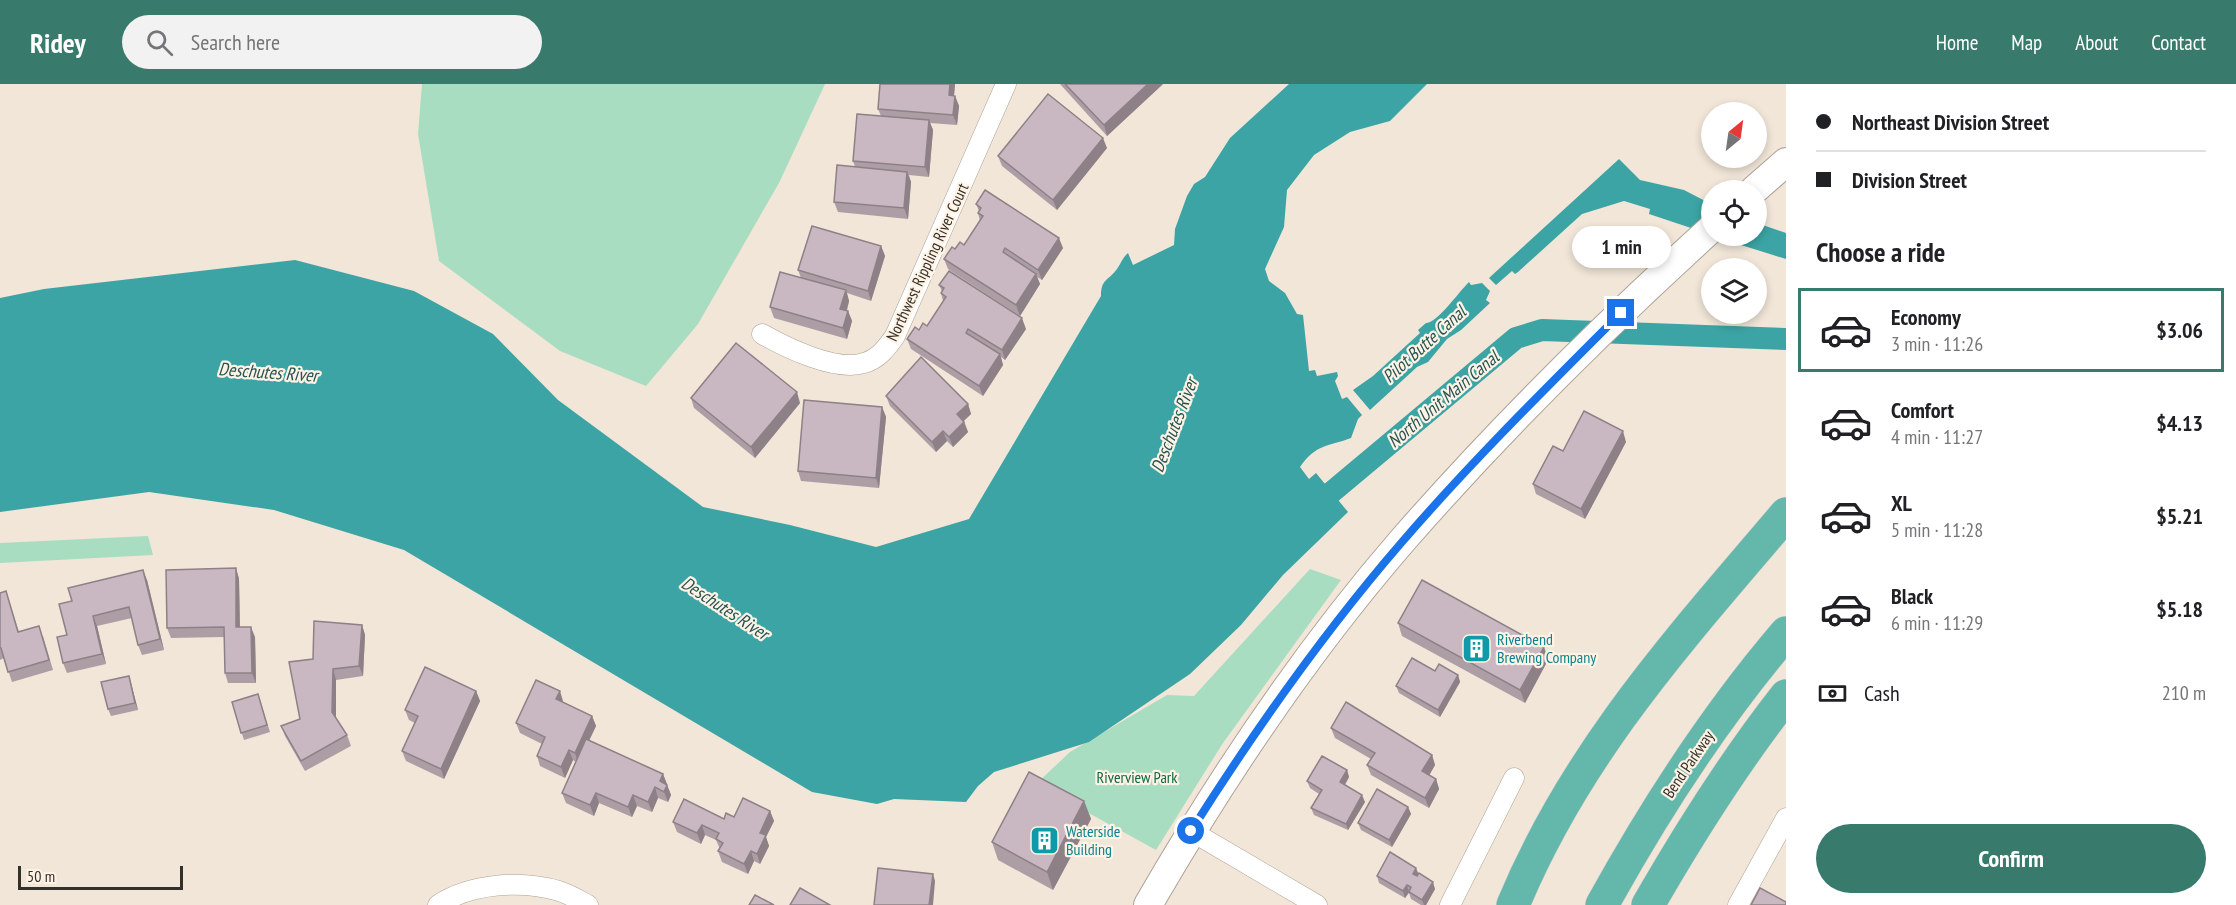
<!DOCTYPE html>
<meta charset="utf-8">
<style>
body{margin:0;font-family:"PT Sans Narrow",sans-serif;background:#f2f2f2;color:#202124;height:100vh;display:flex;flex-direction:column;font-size:22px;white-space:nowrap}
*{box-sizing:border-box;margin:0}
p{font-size:20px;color:#757577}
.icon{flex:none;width:33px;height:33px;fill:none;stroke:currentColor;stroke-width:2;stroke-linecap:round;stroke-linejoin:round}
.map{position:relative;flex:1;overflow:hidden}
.drawer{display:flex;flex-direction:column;background:#fff;width:450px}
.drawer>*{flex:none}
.banner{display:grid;align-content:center;height:132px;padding:0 30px;background:#fff}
.needle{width:39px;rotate:29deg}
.fabs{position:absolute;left:1701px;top:18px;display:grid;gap:12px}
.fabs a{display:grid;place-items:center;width:66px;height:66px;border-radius:50%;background:#fff;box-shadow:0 3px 9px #0003;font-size:30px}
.scale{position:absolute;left:18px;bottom:15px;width:165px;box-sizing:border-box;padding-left:6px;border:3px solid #332f29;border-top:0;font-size:16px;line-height:21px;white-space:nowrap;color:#332f29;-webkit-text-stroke:4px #fef3e5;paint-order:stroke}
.end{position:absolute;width:27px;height:27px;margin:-14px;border:8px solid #1a73e8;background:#fff;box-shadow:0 0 0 3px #fff}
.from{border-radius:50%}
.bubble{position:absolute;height:42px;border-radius:21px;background:#fff;box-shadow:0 3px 9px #0003;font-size:20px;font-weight:600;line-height:42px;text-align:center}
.banner b{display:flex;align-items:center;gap:21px;height:57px;font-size:22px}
.banner b+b{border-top:2px solid #e0e0e0}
.banner i{width:15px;height:15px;background:#202124}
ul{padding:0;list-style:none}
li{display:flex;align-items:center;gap:18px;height:84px;margin:0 12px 9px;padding:0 18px;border:3px solid transparent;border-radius:0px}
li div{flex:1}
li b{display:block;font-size:22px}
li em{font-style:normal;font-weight:600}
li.current{border-color:#387a6b}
li>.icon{width:54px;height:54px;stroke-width:1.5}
h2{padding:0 30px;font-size:27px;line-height:72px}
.pay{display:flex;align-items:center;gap:15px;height:66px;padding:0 30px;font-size:22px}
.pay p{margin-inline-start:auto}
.button{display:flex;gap:12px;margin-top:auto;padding:12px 30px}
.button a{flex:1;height:69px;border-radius:36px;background:#387a6b;color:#fff;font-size:24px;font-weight:600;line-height:69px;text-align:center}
header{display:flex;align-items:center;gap:36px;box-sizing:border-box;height:84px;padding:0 30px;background:#387a6b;color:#fff}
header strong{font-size:28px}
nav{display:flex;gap:33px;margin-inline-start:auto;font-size:21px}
.search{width:420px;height:54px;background:#f2f2f2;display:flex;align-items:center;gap:15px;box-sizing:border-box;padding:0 21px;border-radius:33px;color:#757577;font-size:22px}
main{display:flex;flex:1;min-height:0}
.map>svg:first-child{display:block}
</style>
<header>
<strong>Ridey</strong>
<div class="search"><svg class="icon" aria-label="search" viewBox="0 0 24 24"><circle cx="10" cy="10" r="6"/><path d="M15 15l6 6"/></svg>Search here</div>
<nav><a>Home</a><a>Map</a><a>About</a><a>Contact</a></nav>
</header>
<main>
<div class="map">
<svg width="1786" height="821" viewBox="0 0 1786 821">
<rect width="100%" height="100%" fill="#f1e6d8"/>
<g fill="#a9ddc1">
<polygon points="422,0 825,0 779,99 698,240 646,302 560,267 439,177 418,50"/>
<polygon points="148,452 153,471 0,479 0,459"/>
<polygon points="1310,485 1341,496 1223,659 1156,766 1036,700 1070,668 1167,611 1194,612"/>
</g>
<g fill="#3ca4a4">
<path d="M1289 0H1427L1390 37 1350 48 1314 71 1287 106 1284 143 1265 185 1269 197 1285 209 1297 230 1303 231 1309 287 1315 286 1317 292 1337 288 1338 292 1335 297 1342 315 1347 313 1362 331 1358 335 1351 354C1327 363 1316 360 1300 383L1309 395 1316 389 1348 428 1283 491 1241 541 1190 590 1089 658 994 688 978 702 966 718 894 715 877 720 812 708 404 466 274 426 149 408 0 428V214L44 205 295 176 414 207 493 250 558 316 703 423 790 441 876 463 969 435 1101 212C1101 195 1108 197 1117 185 1121 179 1123 173 1128 169L1133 181 1174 161 1175 145 1187 112 1194 100 1205 93 1230 54Z"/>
<polygon points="1619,75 1640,96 1684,106 1711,120 1712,151 1649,130 1650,125 1624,117 1582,130 1518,188 1515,190 1512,187 1496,201 1489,194"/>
<polygon points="1757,139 1786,149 1786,175 1712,152 1756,152"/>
<path d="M1469 198 1471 201 1482 199 1490 207 1486 216 1490 219 1461 246 1447 255 1428 278 1417 283 1370 326 1353 306 1373 292 1420 249 1418 246 1426 239C1437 239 1458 209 1469 198Z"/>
</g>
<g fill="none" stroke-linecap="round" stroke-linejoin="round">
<polyline stroke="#3ca4a4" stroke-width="22" points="1308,428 1516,254 1542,246 1786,255"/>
<defs>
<g id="minor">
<path d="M762 250C787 264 836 288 864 279 879 275 887 263 895 252L1006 0"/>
<polyline points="1191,747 1317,821"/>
<path d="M438 821C471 799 522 796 559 807 569 810 579 816 588 821"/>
<polyline points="1450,821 1514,694"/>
<polyline points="1738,821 1786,734"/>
</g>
<g id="secondary">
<polyline points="1754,106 1786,78"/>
<path d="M1148 821C1222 693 1305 569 1402 457 1498 347 1603 243 1712 144"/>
</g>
<g id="trunk">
<path d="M1513 821C1577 667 1680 555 1786 430"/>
<path d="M1602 821C1655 725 1715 632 1786 549"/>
<path d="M1648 821C1690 748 1734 678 1786 612"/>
</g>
</defs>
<use href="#minor" stroke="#ada296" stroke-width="21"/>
<use href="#secondary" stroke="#ada296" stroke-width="30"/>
<use href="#trunk" stroke="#cecdcc" stroke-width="34"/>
<use href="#minor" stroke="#fff" stroke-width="20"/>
<use href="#secondary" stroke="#fff" stroke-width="28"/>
<use href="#trunk" stroke="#63b8ab" stroke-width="33"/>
</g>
<g fill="#ad9ea6">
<polygon points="955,0 954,12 955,12 959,22 957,41 930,39 933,46 929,93 909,91 911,98 908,135 838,128 834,118 855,83 853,77 881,32 878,25"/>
<polygon points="1060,0 1163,0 1107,52"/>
<polygon points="1107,64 1057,126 1002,82 998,72"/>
<polygon points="976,120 1063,164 1042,196 1037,193 1040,200 1020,232 948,185 944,175 955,165 964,161 980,137 978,129 979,127"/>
<polygon points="881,162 885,172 871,217 847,209 849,217 847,227 848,227 852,237 847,255 774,234 770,223 801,194 798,186"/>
<polygon points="939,201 1026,245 1005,276 1001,273 1003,281 983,312 911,265 907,255 919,246 927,242 943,217 941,209 942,207"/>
<polygon points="886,312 968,320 971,330 964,337 968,348 953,363 947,357 936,368 890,322"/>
<polygon points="691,314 800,319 755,374 694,324"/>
<polygon points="882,323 886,333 879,404 801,397 798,387"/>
<polygon points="1626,358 1585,435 1536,410 1533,400 1563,367"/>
<polygon points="236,484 239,495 240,543 255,553 256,599 228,599 225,589 224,553 171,554 167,544"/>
<polygon points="147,496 164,566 142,571 138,561 132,534 97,542 106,580 67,589 63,579 72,517"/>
<polygon points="6,507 19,548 43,552 53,586 12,598 4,574 0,576 0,509"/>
<polygon points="1398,539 1544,563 1548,576 1525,619 1402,552"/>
<polygon points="362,541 365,551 363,592 336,596 336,634 347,651 351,662 305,687 285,652 281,642 300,635 313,575"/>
<polygon points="1435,587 1458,591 1460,598 1440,633 1399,609 1396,602"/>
<polygon points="129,592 138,626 111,632 108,625"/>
<polygon points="476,607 480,617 444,695 406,677 402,667 415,639 409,636 405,626"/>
<polygon points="258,610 270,648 244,656 232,618"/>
<polygon points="563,617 563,618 592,632 596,642 589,657 663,690 671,711 668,718 658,714 652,728 637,722 632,733 599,719 594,732 566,719 562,709 576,678 573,676 565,694 540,682 537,672 542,660 520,649 516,639"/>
<polygon points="1331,644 1432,671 1435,681 1429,691 1436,695 1439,705 1429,724 1371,691 1367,681 1371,675 1335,654"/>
<polygon points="1347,686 1349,693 1345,701 1365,718 1348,746 1314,731 1311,724 1319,710 1310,704 1307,697"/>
<polygon points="1084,717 1091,735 1053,806 998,776 992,758"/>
<polygon points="1408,723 1411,730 1392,763 1361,746 1358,739"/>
<polygon points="770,727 774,737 766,753 769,762 760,780 754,777 748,790 722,778 718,767 720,765 716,756 705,751 701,760 677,748 673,738 724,735"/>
<polygon points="1419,790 1435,805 1426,821 1421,821 1411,815 1409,809 1405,814 1379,799 1377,792"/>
</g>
<g fill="#8d8187">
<polygon points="950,0 955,0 953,22 949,11"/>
<polygon points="1148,0 1163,0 1107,52 1104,41"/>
<polygon points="955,12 959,22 957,41 953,31"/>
<polygon points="929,36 933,46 929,93 925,83"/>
<polygon points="1103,54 1107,64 1057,126 1053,116"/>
<polygon points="907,88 911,98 908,135 904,124"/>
<polygon points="1059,154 1063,164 1042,196 1038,186"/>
<polygon points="881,162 885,172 871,217 868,207"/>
<polygon points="1036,190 1040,200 1020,232 1016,221"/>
<polygon points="846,206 849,217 844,235 840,225"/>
<polygon points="848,227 852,237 847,255 843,244"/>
<polygon points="1022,234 1026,245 1005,276 1002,266"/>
<polygon points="1000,270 1003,281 983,312 979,302"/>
<polygon points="797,308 800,319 755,374 751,363"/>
<polygon points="968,320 971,330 960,340 957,330"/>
<polygon points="882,323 886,333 879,404 876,394"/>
<polygon points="964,338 968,348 953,363 949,353"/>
<polygon points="943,347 947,357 936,368 932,358"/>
<polygon points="1623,347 1626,358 1585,435 1581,425"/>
<polygon points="236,484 239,495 240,553 236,543"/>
<polygon points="143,486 147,496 164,566 160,555"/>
<polygon points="93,532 97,542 106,580 102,570"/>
<polygon points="362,541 365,551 363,592 359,582"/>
<polygon points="251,543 255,553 256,599 252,589"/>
<polygon points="1544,563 1548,576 1525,619 1520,606"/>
<polygon points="333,585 336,596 336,638 332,628"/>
<polygon points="1458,591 1460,598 1440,633 1438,626"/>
<polygon points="129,592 131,599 138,626 135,619"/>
<polygon points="476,607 480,617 444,695 441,685"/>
<polygon points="560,607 563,617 559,625 556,615"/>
<polygon points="592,632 596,642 578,679 575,669"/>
<polygon points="569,666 573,676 565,694 561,683"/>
<polygon points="1432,671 1435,681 1426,697 1422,687"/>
<polygon points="1347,686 1349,693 1342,705 1340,698"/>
<polygon points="663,690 667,700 664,708 660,697"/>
<polygon points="1436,695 1439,705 1429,724 1425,714"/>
<polygon points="667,701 671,711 668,718 664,708"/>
<polygon points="655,703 658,714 652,728 648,718"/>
<polygon points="596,709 599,719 594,732 590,721"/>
<polygon points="633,711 637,722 632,733 628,723"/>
<polygon points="1362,711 1365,718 1348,746 1346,740"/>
<polygon points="1084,717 1091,735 1053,806 1047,788"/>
<polygon points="1408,723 1411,730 1392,763 1389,756"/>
<polygon points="770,727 774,737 766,753 769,762 760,780 757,770 760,749"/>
<polygon points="702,741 705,751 701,760 697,749"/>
<polygon points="751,767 754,777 748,790 744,780"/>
<polygon points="1416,784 1419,791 1416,797 1413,790"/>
<polygon points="933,790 935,797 933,821 929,821"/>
<polygon points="1433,798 1435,805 1426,821 1424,821 1422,816"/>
<polygon points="1407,801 1409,808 1405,814 1403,807"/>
</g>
<g fill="#c9b8c1" stroke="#8d8187" stroke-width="1.5">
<polygon points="880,0 950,0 949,11 955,12 953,31 878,25"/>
<polygon points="1065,0 1148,0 1104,41"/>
<polygon points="1048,10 1103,54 1053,116 998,72"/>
<polygon points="857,30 929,36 925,83 853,77"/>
<polygon points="837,81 907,88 904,124 834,118"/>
<polygon points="985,106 1059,154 1038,186 1005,164 1003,168 1036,190 1016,221 944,175 952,163 955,165 960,158 964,161 983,132 978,129 981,124 976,120"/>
<polygon points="812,142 881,162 868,207 798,186"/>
<polygon points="949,187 1022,234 1002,266 968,245 966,249 1000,270 979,302 907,255 915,243 919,246 923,239 927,242 946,213 941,209 944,204 939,201"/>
<polygon points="780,188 846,206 840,225 848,227 843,244 770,223"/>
<polygon points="736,259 797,308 751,363 691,314"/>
<polygon points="921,273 968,320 957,330 964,338 949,353 943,347 932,358 886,312"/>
<polygon points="804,316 882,323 876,394 798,387"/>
<polygon points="1584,327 1623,347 1581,425 1533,400 1553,362 1563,367"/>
<polygon points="236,484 236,543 251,543 252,589 225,589 224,543 167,544 166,486"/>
<polygon points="143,486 160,555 138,561 129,523 93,532 102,570 63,579 57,553 67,551 59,520 72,517 68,504"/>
<polygon points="1422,496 1544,563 1520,606 1398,539"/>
<polygon points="6,507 18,548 39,542 49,576 8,588 1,564 0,564 0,509"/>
<polygon points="314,537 362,541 359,582 333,585 332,628 347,651 301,677 281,642 300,635 289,578 313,575"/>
<polygon points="1412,574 1435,587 1439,580 1458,591 1438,626 1396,602"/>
<polygon points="425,583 476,607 441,685 402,667 418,632 405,626"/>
<polygon points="129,592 135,619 108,625 101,598"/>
<polygon points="536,596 560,607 556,615 592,632 575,669 569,666 561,683 537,672 545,653 516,639"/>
<polygon points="258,610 267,641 241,649 232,618"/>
<polygon points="1346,618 1432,671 1422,687 1436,695 1425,714 1367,681 1375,669 1331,644"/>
<polygon points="586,655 663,690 660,697 667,701 664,708 655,703 648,718 633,711 628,723 596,709 590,721 562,709"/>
<polygon points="1322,672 1347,686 1340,698 1362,711 1346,740 1311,724 1322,706 1307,697"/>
<polygon points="1029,688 1084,717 1047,788 992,758"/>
<polygon points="1377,705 1408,723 1389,756 1358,739"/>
<polygon points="743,714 770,727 760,749 766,751 757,770 751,767 744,780 718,767 723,759 716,755 719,749 702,741 697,749 673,738 684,715 724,735 726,729 734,733"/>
<polygon points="1390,768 1416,784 1413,790 1417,792 1419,789 1433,798 1422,816 1409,808 1411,803 1407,801 1403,807 1377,792"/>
<polygon points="878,784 933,790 929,821 874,821"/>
<polygon points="800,804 830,821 790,821"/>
<polygon points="1760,804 1786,818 1786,821 1751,821"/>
<polygon points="755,811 774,821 749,821"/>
</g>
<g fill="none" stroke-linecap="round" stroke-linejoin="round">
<path stroke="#1a73e8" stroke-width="8" d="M1191 747C1255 646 1324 548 1402 458 1471 378 1547 303 1621 229"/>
</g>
<defs>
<symbol id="building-square" viewBox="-11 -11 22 22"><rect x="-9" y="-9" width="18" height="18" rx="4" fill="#0f9aa8" stroke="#fef3e5"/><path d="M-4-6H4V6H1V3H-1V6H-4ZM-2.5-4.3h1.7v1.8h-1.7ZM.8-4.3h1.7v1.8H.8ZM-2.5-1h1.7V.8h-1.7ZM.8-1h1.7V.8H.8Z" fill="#fff"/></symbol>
</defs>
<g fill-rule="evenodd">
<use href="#building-square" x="1460" y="548" width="33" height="33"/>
<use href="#building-square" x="1028" y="740" width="33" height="33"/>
</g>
<g text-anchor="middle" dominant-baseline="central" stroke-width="4.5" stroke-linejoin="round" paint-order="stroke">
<g font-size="16" fill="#332f29" stroke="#fef3e5">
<text transform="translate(927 178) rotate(-65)">Northwest Rippling River Court</text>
<text transform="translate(1688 680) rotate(-56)">Bend Parkway</text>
</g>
<g font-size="16" fill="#0d838f" stroke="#fef3e5" text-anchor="start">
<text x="1497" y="555">Riverbend<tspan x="1497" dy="18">Brewing Company</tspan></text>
<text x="1066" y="747">Waterside<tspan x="1066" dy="18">Building</tspan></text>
</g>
<g font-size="16" fill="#0c6845" stroke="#fef3e5">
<text x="1137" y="693">Riverview Park</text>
</g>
<g font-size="18" font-style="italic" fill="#265353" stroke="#fef3e5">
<text transform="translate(1424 260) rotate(-42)">Pilot Butte Canal</text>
<text transform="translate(268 288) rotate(4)">Deschutes River</text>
<text transform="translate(1443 315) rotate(-40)">North Unit Main Canal</text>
<text transform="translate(1174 341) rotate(-69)">Deschutes River</text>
<text transform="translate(725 524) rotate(33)">Deschutes River</text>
</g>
</g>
</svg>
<div class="fabs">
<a><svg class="needle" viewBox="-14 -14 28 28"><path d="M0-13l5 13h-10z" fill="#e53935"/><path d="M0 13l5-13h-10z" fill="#757577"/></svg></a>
<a><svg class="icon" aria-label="locate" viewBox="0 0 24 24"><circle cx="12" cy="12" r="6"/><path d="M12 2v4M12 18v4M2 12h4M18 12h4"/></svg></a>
<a><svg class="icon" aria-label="layers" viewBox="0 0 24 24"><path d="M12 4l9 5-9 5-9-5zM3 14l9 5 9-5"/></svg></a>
</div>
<div class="scale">50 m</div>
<i class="end from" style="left:1191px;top:747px"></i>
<i class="end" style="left:1621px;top:229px"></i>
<div class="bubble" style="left:1572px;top:142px;width:99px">1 min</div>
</div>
<section class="drawer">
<div class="banner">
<b><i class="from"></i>Northeast Division Street</b>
<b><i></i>Division Street</b>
</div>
<h2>Choose a ride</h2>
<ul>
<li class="current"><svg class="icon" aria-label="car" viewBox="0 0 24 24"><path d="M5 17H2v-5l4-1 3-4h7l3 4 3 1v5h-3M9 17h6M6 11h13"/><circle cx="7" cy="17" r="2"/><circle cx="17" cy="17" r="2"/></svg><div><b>Economy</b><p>3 min · 11:26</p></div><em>$3.06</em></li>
<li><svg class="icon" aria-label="car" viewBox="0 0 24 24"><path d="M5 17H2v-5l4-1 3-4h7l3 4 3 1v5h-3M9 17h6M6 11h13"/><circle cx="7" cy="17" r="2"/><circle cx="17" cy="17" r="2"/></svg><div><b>Comfort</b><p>4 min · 11:27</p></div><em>$4.13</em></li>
<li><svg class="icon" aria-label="car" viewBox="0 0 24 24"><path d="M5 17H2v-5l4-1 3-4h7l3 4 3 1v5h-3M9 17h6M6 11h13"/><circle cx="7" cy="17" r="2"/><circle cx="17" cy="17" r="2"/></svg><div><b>XL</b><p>5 min · 11:28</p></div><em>$5.21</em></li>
<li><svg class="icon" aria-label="car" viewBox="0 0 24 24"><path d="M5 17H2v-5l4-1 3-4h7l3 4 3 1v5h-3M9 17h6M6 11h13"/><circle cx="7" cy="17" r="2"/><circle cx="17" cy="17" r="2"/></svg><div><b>Black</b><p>6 min · 11:29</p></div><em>$5.18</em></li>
</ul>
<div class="pay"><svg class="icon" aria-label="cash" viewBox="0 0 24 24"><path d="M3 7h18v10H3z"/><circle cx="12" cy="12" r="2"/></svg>Cash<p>210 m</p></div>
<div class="button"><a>Confirm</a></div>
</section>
</main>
